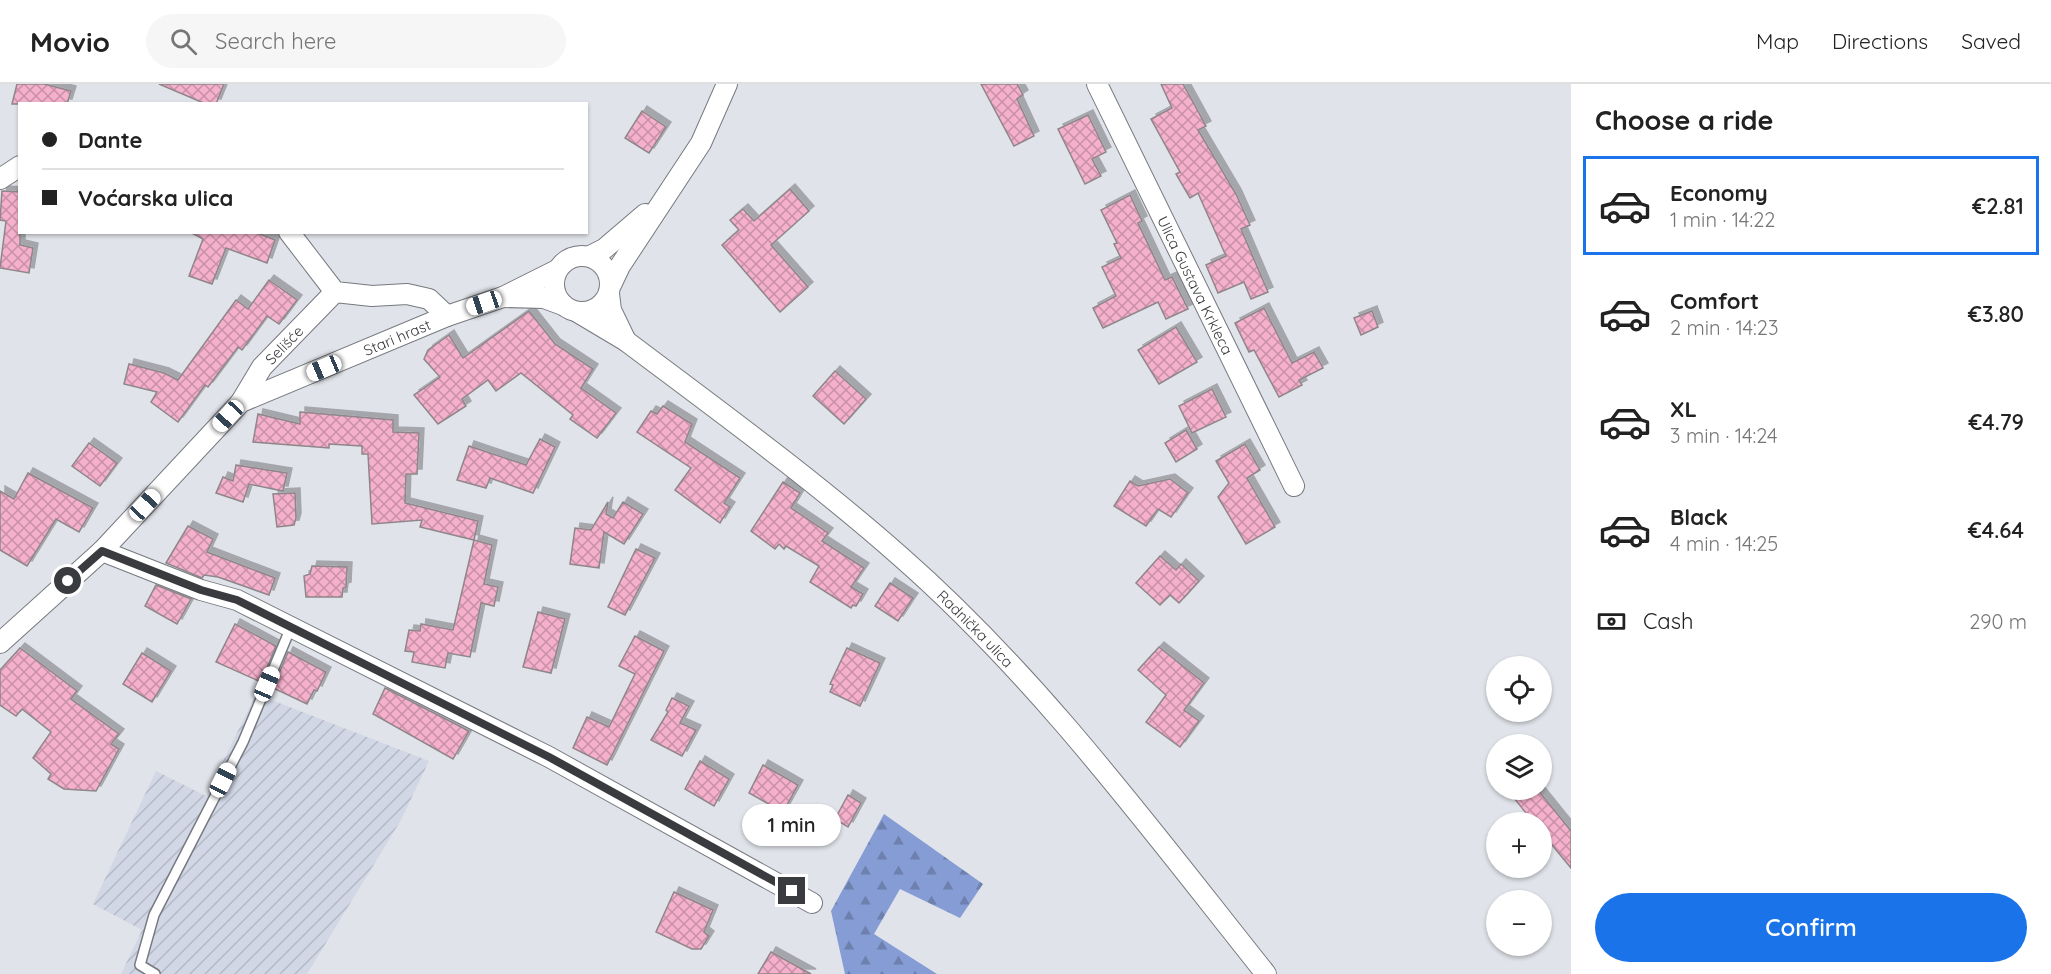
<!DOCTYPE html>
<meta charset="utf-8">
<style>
body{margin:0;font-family:Quicksand,sans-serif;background:#f6f6f6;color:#222;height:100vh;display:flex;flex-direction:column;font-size:22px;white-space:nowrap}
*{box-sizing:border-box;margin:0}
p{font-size:20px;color:#767676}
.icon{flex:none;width:33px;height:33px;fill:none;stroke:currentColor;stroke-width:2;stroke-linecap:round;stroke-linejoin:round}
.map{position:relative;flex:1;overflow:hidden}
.sheet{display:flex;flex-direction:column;background:#fff;width:480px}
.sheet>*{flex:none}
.banner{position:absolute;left:18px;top:18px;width:570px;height:132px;border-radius:0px;box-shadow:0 2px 4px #0004;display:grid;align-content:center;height:132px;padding:0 24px;background:#fff}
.tools{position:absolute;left:1486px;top:572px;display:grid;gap:12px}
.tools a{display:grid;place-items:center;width:66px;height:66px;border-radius:50%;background:#fff;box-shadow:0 2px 4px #0004;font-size:30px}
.end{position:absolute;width:27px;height:27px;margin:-14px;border:8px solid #3a3b3e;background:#fff;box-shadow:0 0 0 3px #fff}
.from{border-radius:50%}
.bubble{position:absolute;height:42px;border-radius:21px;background:#fff;box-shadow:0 2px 4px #0004;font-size:20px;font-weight:600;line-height:42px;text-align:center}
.car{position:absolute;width:18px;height:36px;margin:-18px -9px;border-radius:8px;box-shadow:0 0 4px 2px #0007;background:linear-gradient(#fff 24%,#345 0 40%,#fff 0 76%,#345 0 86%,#fff 0)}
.banner b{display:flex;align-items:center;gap:21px;height:57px;font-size:22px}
.banner b+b{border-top:2px solid #e0e0e0}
.banner i{width:15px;height:15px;background:#222}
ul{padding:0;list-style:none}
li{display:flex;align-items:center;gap:18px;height:99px;margin:0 12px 9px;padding:0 12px;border:3px solid transparent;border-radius:0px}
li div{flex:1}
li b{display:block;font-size:22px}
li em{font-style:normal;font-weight:600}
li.selected{border-color:#1a73e8}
li>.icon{width:54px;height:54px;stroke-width:1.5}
h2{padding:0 24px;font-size:27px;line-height:72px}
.pay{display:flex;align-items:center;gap:15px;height:66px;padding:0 24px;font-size:22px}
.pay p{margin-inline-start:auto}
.primary-button{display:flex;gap:12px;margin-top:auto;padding:12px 24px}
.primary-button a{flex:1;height:69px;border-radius:36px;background:#1a73e8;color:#fff;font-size:24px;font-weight:600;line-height:69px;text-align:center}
header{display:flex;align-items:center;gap:36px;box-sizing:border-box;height:84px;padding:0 30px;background:#fff;border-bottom:2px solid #e0e0e0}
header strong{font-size:28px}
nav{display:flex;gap:33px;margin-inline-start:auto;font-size:21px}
.search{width:420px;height:54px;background:#f6f6f6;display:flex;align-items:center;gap:15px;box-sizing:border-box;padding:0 21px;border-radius:33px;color:#767676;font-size:22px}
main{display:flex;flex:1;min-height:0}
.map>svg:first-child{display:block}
</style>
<header>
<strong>Movio</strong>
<div class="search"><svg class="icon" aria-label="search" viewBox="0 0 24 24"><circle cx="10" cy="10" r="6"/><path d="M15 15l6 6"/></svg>Search here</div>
<nav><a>Map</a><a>Directions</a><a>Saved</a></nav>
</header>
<main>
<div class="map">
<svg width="1571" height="890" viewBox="0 0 1571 890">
<defs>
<pattern id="industrial-furrows" width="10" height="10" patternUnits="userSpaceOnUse" patternTransform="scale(1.5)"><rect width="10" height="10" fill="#d1d7e5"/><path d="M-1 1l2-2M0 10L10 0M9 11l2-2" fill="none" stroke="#b4b9c6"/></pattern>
<pattern id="forest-firs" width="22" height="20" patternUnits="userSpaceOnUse" patternTransform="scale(1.5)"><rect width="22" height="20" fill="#859cd4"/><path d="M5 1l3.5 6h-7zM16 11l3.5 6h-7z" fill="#6e80ad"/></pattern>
<pattern id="building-cross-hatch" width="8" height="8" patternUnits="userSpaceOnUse" patternTransform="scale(1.5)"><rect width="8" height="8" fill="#f5b0cb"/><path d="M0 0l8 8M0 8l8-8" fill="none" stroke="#c790a6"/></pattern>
<filter id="shadow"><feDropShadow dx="5" dy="-5" stdDeviation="0" flood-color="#0004"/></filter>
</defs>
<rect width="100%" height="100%" fill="#e0e3e9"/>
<polygon fill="url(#industrial-furrows)" points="256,610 429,677 401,736 307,890 121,890 142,846 93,820 156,687 206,712"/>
<polygon fill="url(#forest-firs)" points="884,730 983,800 960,834 900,805 874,850 937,890 845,890 831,827"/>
<g fill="url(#building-cross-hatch)" stroke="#8e8689" stroke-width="1.5" filter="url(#shadow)">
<polygon points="17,0 44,0 71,7 67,20 12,20"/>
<polygon points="159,0 224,0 216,20 206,20"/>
<polygon points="981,0 1017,0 1023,11 1017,15 1034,52 1014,62"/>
<polygon points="1161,0 1183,0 1206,42 1198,46 1236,110 1250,141 1241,145 1268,208 1251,215 1244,198 1218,209 1206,181 1226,172 1198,109 1190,114 1176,90 1180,88 1151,35 1172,24"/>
<polygon points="642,27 666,43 649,69 625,54"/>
<polygon points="1088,31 1106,68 1092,75 1101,92 1085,100 1058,45"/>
<polygon points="790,105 809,127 771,161 808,203 780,228 722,161 739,146 730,136 743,125 754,137"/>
<polygon points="2,107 20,108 20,161 33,164 29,189 0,184 6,137 0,136"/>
<polygon points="1130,111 1142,137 1138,139 1165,196 1172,193 1188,225 1166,235 1158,218 1103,244 1093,224 1116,212 1102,183 1121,174 1114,160 1117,159 1101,126"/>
<polygon points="190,148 255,148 275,156 267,179 226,164 212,200 189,192 203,155"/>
<polygon points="269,196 297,216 279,240 267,232 242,266 238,263 208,303 205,301 178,338 151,318 157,308 124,300 129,280 164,289 178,296 236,216 248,225"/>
<polygon points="1264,224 1292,279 1314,268 1323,284 1299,296 1302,301 1279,313 1254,266 1249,268 1235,239"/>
<polygon points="529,227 555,260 593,285 581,304 616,329 597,354 570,335 573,331 521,289 496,307 488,296 462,315 466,322 438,340 414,311 440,293 424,275 428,266 449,251 463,274"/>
<polygon points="1372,227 1378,243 1361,251 1354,234"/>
<polygon points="1176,243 1197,278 1159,300 1138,266"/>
<polygon points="835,287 866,315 844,340 813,312"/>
<polygon points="1212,305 1226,333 1192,349 1179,322"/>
<polygon points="663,322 692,340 685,358 740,394 724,419 730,423 720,439 675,406 691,384 637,348 651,327 657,330"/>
<polygon points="300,328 393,336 393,348 419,349 417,390 406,390 405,419 478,437 474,456 420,443 422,436 372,440 368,370 362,370 362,362 329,360 329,364 253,358 258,330 300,340"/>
<polygon points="1186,346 1197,365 1176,378 1165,359"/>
<polygon points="540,355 555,363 533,409 490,394 486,404 457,396 469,362 526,381"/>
<polygon points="89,359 117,379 100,402 72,382"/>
<polygon points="1245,360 1260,386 1247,394 1275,443 1246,460 1218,413 1229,399 1216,377"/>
<polygon points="236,381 287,389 283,407 249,400 243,418 216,409 223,393 233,397"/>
<polygon points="28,389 93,424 79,448 56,435 27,482 0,466 0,407 14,415"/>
<polygon points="1170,395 1188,409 1171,433 1158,425 1146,442 1114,422 1130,397 1138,402"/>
<polygon points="783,398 800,409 791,424 828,449 822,457 864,484 851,503 863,510 856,522 853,521 851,524 810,498 819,482 786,462 784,465 779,460 775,465 751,447"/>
<polygon points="295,409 296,434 294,441 277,443 273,410"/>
<polygon points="608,418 606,430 613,434 623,418 643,430 624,460 604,448 599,484 570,480 575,444 591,446"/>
<polygon points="188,442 213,455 207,468 275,494 269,511 218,493 204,491 202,494 166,479"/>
<polygon points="474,456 492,461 484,500 498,503 494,522 481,519 470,573 448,569 445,584 412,578 414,568 405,567 409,546 420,547 421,540 453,546"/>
<polygon points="636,465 655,474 625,531 608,523"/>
<polygon points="1160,472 1176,486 1181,480 1199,497 1179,519 1170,511 1160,521 1136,499"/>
<polygon points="312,482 347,483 346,503 343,504 342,513 306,513 304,492 310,490"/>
<polygon points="890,499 913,514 898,537 875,522"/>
<polygon points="156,501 191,515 177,540 145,522"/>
<polygon points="538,528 565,535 551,589 523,583"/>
<polygon points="235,540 276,562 261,598 216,578"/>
<polygon points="635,552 664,567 607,681 573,664 587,633 609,643 635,590 619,582"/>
<polygon points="1159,563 1204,599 1184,626 1199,637 1180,663 1146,638 1166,611 1138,586"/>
<polygon points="20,564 77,607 71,615 119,650 111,660 119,665 96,707 64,705 48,695 51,690 33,674 51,648 22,625 16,632 0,621 0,586"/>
<polygon points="847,564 880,579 860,622 830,608 833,601 830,600"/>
<polygon points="288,568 326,588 317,607 314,606 307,620 273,604"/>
<polygon points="142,569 171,587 152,618 123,600"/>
<polygon points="385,604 469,647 453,675 373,630"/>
<polygon points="672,614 689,622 680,639 696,646 682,672 651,656 668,628 666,626"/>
<polygon points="700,677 729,695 714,722 685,705"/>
<polygon points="763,681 798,701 783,728 749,709"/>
<polygon points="1507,705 1537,705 1542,711 1571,747 1571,784 1542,749 1542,738 1533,738"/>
<polygon points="848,711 861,719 848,743 835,735"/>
<polygon points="674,808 713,826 704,848 709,852 701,865 692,865 656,848"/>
<polygon points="771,868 811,890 758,890"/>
</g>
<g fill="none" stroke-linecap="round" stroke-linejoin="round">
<defs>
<polyline id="service" points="155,890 140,881 154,831 243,658 291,543"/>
<g id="minor">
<path id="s1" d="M1097 0 1294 402"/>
<polyline points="0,95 20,82"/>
<polyline points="289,148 335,208 372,212 407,210 429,215 447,232"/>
<circle cx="582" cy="200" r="28"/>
<polyline points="590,172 604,165 645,130"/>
<polyline points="557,186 503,213 544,214 563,221"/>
<polyline points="611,201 620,182 701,59 727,0"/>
<polyline points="579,229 626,257 611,226 609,210"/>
<path id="s2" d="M626 257C719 327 814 396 901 473 1040 595 1151 746 1266 890"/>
<path id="s3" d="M241 318 262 283 335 208"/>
<polyline points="102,467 201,506 237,516 549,673 812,819"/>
<path id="s4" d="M0 559 102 467 241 318 447 232 503 213"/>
</g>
</defs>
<use href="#service" stroke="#76797f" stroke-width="12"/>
<use href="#minor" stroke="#76797f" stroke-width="22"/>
<use href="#service" stroke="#fff" stroke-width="9"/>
<use href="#minor" stroke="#fff" stroke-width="20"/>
</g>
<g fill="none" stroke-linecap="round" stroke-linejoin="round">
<polyline stroke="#3a3b3e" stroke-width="8" points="68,497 102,467 201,506 237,516 549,673 792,807"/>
</g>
<g text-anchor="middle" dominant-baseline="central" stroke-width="5" stroke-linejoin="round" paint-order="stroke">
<g font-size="15" fill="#3a3b3e" stroke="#e0e3e9">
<text stroke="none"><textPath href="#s1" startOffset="224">Ulica Gustava Krkleca</textPath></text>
<text stroke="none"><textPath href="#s4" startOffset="510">Stari hrast</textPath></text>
<text stroke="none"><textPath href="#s3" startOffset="72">Selišće</textPath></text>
<text stroke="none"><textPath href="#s2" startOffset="453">Radnička ulica</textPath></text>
</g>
</g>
</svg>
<div class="tools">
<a><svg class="icon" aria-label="locate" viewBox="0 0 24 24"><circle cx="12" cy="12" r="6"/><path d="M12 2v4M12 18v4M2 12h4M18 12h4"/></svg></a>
<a><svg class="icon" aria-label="layers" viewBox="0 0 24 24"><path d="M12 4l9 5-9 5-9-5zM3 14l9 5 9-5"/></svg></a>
<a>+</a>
<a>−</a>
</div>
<i class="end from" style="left:68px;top:497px"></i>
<i class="end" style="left:792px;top:807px"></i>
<div class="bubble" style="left:742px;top:720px;width:99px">1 min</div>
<i class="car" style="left:484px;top:219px;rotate:251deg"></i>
<i class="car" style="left:324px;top:284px;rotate:247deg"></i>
<i class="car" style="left:228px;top:332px;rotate:223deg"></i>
<i class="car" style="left:145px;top:421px;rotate:43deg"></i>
<i class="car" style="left:267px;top:600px;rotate:23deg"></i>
<i class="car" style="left:223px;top:696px;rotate:27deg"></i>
<div class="banner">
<b><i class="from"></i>Dante</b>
<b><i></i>Voćarska ulica</b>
</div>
</div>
<section class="sheet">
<h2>Choose a ride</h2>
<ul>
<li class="selected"><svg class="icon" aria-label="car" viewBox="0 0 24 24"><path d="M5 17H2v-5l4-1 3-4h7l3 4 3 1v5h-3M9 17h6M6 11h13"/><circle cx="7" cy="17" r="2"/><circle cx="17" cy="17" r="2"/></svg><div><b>Economy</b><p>1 min · 14:22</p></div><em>€2.81</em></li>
<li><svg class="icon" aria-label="car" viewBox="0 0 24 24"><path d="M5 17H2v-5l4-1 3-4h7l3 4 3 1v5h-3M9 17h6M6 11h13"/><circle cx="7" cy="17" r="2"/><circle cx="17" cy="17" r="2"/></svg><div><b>Comfort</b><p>2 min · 14:23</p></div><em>€3.80</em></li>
<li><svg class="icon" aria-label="car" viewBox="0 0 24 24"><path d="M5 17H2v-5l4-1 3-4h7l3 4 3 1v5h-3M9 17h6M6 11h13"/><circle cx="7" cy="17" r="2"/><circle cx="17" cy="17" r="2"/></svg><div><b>XL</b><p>3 min · 14:24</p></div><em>€4.79</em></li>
<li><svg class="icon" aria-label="car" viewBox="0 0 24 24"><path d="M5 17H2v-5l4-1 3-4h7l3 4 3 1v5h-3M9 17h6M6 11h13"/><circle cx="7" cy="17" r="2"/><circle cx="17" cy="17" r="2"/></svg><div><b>Black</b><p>4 min · 14:25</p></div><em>€4.64</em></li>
</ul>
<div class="pay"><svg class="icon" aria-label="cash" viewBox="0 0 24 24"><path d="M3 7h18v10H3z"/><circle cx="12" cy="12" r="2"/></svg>Cash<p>290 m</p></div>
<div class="primary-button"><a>Confirm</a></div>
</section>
</main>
